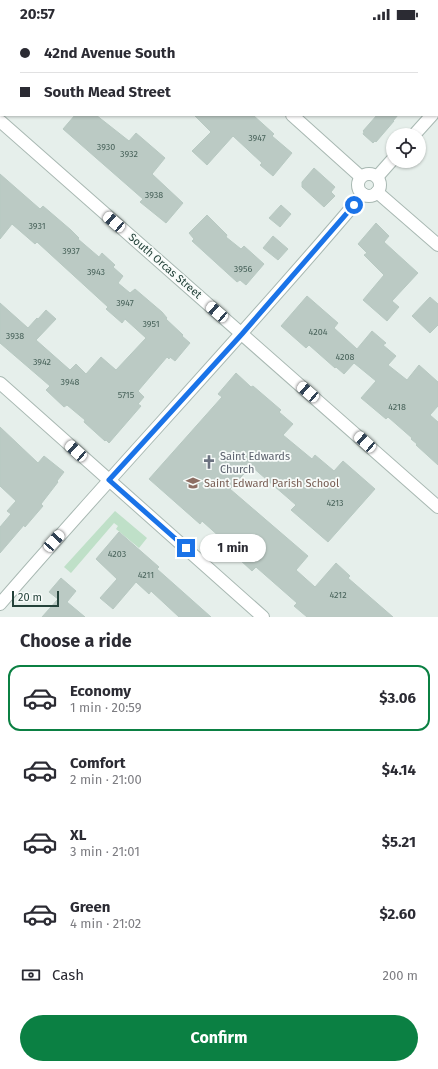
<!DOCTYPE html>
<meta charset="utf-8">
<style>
body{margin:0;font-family:"Fira Sans",sans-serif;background:#f7f7f7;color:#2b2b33;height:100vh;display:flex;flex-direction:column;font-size:15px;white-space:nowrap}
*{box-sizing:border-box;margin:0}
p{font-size:13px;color:#7c7c81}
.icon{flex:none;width:22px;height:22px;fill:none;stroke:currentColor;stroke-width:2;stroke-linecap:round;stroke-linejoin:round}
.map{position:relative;height:589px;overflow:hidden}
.details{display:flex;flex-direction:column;background:#fff;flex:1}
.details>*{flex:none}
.banner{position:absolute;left:0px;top:0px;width:438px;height:88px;box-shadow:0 1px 3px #0004;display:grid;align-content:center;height:88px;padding:0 20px;background:#fff}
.controls{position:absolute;left:386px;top:100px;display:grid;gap:8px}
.controls a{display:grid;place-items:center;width:40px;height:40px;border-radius:50%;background:#fff;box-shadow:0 1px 3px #0004;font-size:20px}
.scale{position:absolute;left:12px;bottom:10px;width:47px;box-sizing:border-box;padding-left:4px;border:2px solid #24423a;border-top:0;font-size:11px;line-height:14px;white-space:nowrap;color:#24423a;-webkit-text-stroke:3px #f7fbf9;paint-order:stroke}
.end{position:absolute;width:18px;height:18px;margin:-9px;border:5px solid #1a73e8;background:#fff;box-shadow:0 0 0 2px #fff}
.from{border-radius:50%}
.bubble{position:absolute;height:28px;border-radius:14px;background:#fff;box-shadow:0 1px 3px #0004;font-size:13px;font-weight:700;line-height:28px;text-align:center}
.car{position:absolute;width:12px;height:24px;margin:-12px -6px;border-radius:5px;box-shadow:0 0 3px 1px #0007;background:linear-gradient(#fff 24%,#345 0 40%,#fff 0 76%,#345 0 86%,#fff 0)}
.banner b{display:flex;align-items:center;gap:14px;height:38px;font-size:15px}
.banner b+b{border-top:1px solid #e1e1e2}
.banner i{width:10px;height:10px;background:#2b2b33}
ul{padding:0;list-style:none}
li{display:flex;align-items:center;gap:12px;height:66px;margin:0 8px 6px;padding:0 12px;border:2px solid transparent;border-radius:12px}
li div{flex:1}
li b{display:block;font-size:15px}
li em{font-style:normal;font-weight:700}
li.on{border-color:#0b8043}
li>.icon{width:36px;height:36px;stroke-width:1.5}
h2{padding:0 20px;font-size:18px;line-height:48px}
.pay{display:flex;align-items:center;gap:10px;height:44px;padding:0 20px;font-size:15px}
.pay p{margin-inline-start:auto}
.cta{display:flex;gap:8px;margin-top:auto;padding:8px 20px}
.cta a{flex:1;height:46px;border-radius:24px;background:#0b8043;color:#fff;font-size:16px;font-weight:700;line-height:46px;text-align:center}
.status{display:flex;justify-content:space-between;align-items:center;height:28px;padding:0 20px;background:#fff;direction:ltr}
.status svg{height:11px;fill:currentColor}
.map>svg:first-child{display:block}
</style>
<div class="status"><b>20:57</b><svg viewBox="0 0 49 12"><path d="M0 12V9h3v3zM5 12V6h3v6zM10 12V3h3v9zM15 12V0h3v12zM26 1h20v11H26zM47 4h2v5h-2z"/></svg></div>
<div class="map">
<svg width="438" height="589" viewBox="0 0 438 589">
<rect width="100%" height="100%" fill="#e6efeb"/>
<polygon fill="#bfe0c8" points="115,483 147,510 139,520 116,501 118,498 114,495 71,545 64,539"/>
<g fill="#bbcac4" stroke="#b8c9c2">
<polygon points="75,87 96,87 129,113 136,105 165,130 152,146 183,175 166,195 140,174 143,171 63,101"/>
<polygon points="194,87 253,87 274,106 272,108 292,125 273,148 260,137 262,135 233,108 207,137 192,123 211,104"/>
<polygon points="377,87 398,87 393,93 394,93 376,114 375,113 373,115 363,106 364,104 363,103"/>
<polygon points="314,140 335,159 331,164 335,168 324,179 302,159 302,154"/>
<polygon points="0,146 40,181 43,178 71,202 79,210 78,211 99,229 102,225 115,237 113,239 123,248 118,255 130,265 135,261 162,284 167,290 166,291 183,307 182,308 190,315 175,333 170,329 169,331 167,329 138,363 144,369 138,376 141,378 109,415 106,412 105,413 84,394 85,392 67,377 64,379 46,362 50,358 0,315 0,275 28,300 37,290 38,291 46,282 56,291 36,312 70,342 76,336 86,346 101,329 116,342 146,310 125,291 122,295 106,281 108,279 37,214 35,216 12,196 0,211"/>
<polygon points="281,177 291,186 280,199 269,190"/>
<polygon points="207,187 227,207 226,209 241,221 244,218 264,236 246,257 240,252 237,254 192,213 194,211 189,205"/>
<polygon points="376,195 389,208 384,214 418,245 392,273 399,279 387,293 363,272 384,247 364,227 367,225 358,216"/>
<polygon points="273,208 288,221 278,232 263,220"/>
<polygon points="307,268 338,295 334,300 357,321 372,303 386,315 383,317 396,328 388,337 407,352 419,337 438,354 438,378 430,387 438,394 438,437 416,417 417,416 411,411 412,410 388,389 386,391 361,370 376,353 354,335 344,346 336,339 335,340 309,317 306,320 281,298"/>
<polygon points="430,269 438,276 438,297 430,305 412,288"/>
<polygon points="236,345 251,359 253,358 281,382 279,384 293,396 283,407 312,431 315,427 334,443 343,433 375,461 328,514 291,482 296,477 251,438 230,461 308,528 296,542 315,559 336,535 350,548 348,550 393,589 307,589 294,578 297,575 256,539 252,543 239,531 241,528 202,493 200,496 149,451 222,369 218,366"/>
<polygon points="0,399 38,435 44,428 64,444 57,453 58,454 41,476 43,478 25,499 24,497 0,525 0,499 11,486 7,483 16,473 0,458"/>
<polygon points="119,504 159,539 157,541 211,589 179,589 151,563 149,566 136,554 113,581 100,570 117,551 96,531"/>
<polygon points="61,550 76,563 67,574 85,589 42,589 58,571 49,564"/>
</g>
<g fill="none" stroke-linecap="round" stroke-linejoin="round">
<defs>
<g id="minor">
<polyline points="194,0 196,1"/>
<polyline points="292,87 361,149"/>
<polyline points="414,107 432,87"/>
<circle cx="369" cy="157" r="11"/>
<polyline points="377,149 393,131"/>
<polyline points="377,164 438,217"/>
<polyline points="0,355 263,589"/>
<path d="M0 576C119 438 245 306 363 166"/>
</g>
<polyline id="tertiary" points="0,93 438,479"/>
</defs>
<use href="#minor" stroke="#a8b8b2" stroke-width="14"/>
<use href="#tertiary" stroke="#a8b8b2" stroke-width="14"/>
<use href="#minor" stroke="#fff" stroke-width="12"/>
<use href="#tertiary" stroke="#fff" stroke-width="12"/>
</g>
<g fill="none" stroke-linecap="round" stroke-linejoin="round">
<polyline stroke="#1a73e8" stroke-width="5" points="186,520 109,452 242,306 354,177"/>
</g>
<defs>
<symbol id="church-bare" viewBox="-9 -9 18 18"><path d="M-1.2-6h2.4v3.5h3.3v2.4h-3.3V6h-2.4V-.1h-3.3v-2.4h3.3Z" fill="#6b7280" stroke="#f7fbf9" stroke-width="2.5" paint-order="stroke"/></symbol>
<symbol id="school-bare" viewBox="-9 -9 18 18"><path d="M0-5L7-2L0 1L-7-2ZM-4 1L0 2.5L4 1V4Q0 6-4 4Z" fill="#8d6e63" stroke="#f7fbf9" stroke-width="2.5" paint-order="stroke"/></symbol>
</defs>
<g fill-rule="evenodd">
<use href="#church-bare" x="199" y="424" width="20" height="20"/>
<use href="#school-bare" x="183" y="445" width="20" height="20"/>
</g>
<g text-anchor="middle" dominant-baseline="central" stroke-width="3.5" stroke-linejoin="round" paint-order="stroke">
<g font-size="9" fill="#4a645c">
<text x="257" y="110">3947</text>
<text x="106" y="119">3930</text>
<text x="129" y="126">3932</text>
<text x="154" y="167">3938</text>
<text x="37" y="198">3931</text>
<text x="71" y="223">3937</text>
<text x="243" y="241">3956</text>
<text x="96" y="244">3943</text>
<text x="125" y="275">3947</text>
<text x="151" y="296">3951</text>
<text x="318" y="304">4204</text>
<text x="15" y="308">3938</text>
<text x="345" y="329">4208</text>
<text x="42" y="334">3942</text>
<text x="70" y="354">3948</text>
<text x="126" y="367">5715</text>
<text x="397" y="379">4218</text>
<text x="335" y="475">4213</text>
<text x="117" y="526">4203</text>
<text x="146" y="547">4211</text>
<text x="338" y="567">4212</text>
</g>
<g font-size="11" fill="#24423a" stroke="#f7fbf9">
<text transform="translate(165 238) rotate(41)">South Orcas Street</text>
</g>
<g font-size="11" fill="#5b616d" stroke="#f7fbf9" text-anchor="start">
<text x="220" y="428">Saint Edwards<tspan x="220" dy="13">Church</tspan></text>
</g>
<g font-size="11" fill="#785e54" stroke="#f7fbf9" text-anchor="start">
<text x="204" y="455">Saint Edward Parish School</text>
</g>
</g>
</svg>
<div class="controls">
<a><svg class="icon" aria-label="locate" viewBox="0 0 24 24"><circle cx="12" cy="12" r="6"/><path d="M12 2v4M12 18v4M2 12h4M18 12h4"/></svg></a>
</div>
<div class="scale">20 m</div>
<i class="end from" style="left:354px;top:177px"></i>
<i class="end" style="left:186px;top:520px"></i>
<div class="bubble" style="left:200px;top:506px;width:66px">1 min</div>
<i class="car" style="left:114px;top:194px;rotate:311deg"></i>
<i class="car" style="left:217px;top:284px;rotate:311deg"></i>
<i class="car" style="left:308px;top:364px;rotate:311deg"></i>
<i class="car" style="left:365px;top:414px;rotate:312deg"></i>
<i class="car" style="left:76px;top:423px;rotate:312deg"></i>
<i class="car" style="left:54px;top:513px;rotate:42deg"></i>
<div class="banner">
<b><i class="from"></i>42nd Avenue South</b>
<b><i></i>South Mead Street</b>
</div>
</div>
<section class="details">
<h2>Choose a ride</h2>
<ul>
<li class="on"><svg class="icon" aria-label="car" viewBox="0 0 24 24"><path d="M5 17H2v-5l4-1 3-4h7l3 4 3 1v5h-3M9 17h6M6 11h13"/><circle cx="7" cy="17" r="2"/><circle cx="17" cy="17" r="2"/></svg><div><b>Economy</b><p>1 min · 20:59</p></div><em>$3.06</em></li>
<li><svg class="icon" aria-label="car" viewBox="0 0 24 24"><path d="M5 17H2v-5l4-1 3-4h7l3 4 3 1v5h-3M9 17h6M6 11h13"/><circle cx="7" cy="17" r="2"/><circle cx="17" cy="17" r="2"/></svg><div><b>Comfort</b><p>2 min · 21:00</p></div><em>$4.14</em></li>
<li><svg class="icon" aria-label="car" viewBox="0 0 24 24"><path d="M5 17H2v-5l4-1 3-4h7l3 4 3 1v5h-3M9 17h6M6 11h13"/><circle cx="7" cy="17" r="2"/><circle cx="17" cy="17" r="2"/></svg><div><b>XL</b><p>3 min · 21:01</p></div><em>$5.21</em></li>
<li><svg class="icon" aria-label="car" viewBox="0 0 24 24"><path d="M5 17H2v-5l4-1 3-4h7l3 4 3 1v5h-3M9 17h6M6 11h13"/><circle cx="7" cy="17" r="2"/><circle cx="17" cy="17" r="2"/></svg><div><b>Green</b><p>4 min · 21:02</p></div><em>$2.60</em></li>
</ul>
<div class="pay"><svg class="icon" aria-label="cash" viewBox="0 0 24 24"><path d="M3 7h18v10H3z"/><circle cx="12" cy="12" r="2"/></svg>Cash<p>200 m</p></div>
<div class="cta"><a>Confirm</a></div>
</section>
